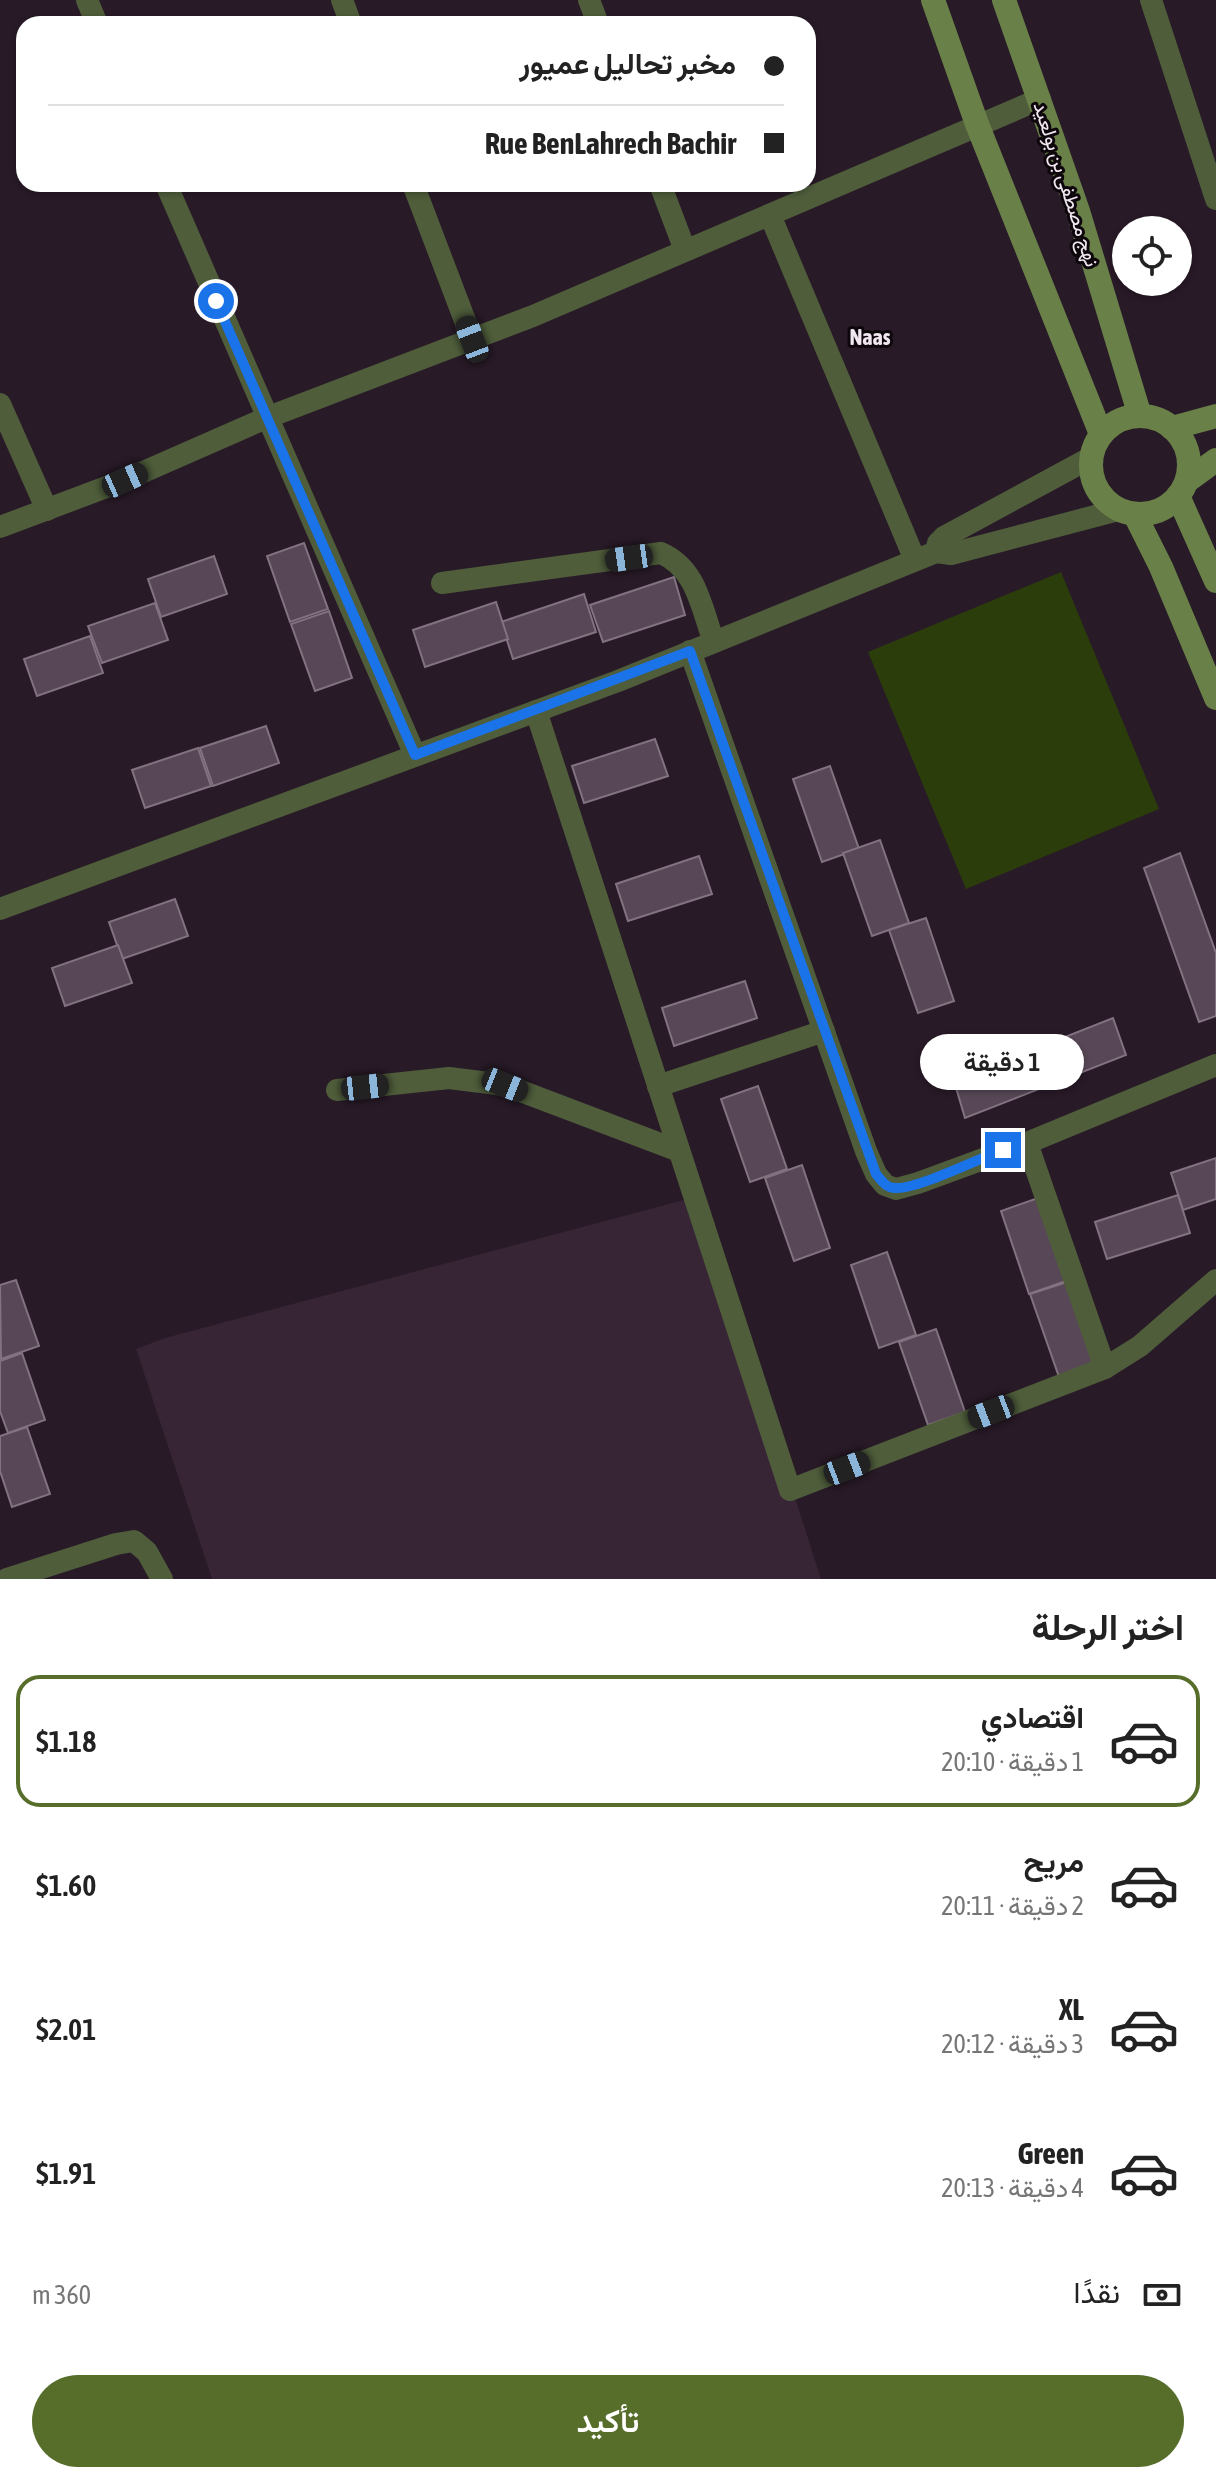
<!DOCTYPE html>
<html lang="ar">
<meta charset="utf-8">
<style>
body{margin:0;font-family:"Asap Condensed",Vazirmatn,sans-serif;background:#f6f6f6;color:#222;direction:rtl;height:100vh;display:flex;flex-direction:column;font-size:30px;white-space:nowrap}
*{box-sizing:border-box;margin:0}
p{font-size:26px;color:#767676}
.icon{flex:none;width:44px;height:44px;fill:none;stroke:currentColor;stroke-width:2;stroke-linecap:round;stroke-linejoin:round}
.map{position:relative;height:1579px;overflow:hidden;direction:ltr}
.panel{display:flex;flex-direction:column;background:#fff;flex:1}
.panel>*{flex:none}
.top-card{position:absolute;left:16px;top:16px;width:800px;height:176px;border-radius:24px;box-shadow:0 2px 6px #0004;direction:rtl;display:grid;align-content:center;height:176px;padding:0 32px;background:#fff}
.controls{position:absolute;left:1112px;top:216px;display:grid;gap:16px}
.controls a{display:grid;place-items:center;width:80px;height:80px;border-radius:50%;background:#fff;box-shadow:0 2px 6px #0004;font-size:40px}
.end{position:absolute;width:36px;height:36px;margin:-18px;border:10px solid #1a73e8;background:#fff;box-shadow:0 0 0 4px #fff}
.from{border-radius:50%}
.bubble{position:absolute;height:56px;border-radius:28px;background:#fff;box-shadow:0 2px 6px #0004;font-size:26px;font-weight:600;line-height:56px;text-align:center;direction:rtl}
.car{position:absolute;width:24px;height:48px;margin:-24px -12px;border-radius:10px;box-shadow:0 0 6px 2px #0007;background:linear-gradient(#222 24%,#8ab4d8 0 40%,#222 0 76%,#8ab4d8 0 86%,#222 0)}
.top-card b{display:flex;align-items:center;gap:28px;height:76px;font-size:30px}
.top-card b+b{border-top:2px solid #e0e0e0}
.top-card i{width:20px;height:20px;background:#222}
ul{padding:0;list-style:none}
li{display:flex;align-items:center;gap:24px;height:132px;margin:0 16px 12px;padding:0 16px;border:4px solid transparent;border-radius:24px}
li div{flex:1}
li b{display:block;font-size:30px}
li em{font-style:normal;font-weight:600}
li.selected{border-color:#576e2b}
li>.icon{width:72px;height:72px;stroke-width:1.5}
h2{padding:0 32px;font-size:36px;line-height:96px}
.pay{display:flex;align-items:center;gap:20px;height:88px;padding:0 32px;font-size:30px}
.pay p{margin-inline-start:auto}
.action{display:flex;gap:16px;margin-top:auto;padding:16px 32px}
.action a{flex:1;height:92px;border-radius:48px;background:#576e2b;color:#fff;font-size:32px;font-weight:600;line-height:92px;text-align:center}
.map>svg:first-child{display:block}
</style>
<div class="map">
<svg width="1216" height="1579" viewBox="0 0 1216 1579">
<rect width="100%" height="100%" fill="#281a27"/>
<polygon fill="#372435" points="699,1196 821,1579 212,1579 136,1349 165,1338"/>
<polygon fill="#2c3d0c" points="1061,572 1159,809 966,889 868,652"/>
<g fill="#584857" stroke="#837281" stroke-width="2">
<polygon points="304,543 328,609 290,622 267,556"/>
<polygon points="214,556 227,594 161,617 148,579"/>
<polygon points="674,577 685,615 603,642 590,605"/>
<polygon points="584,594 596,632 513,659 501,622"/>
<polygon points="496,602 508,639 425,667 413,630"/>
<polygon points="155,603 168,640 102,663 88,626"/>
<polygon points="329,611 352,678 315,691 291,624"/>
<polygon points="90,636 103,673 37,696 24,659"/>
<polygon points="266,726 279,763 213,786 200,748"/>
<polygon points="655,739 668,776 584,803 572,766"/>
<polygon points="198,748 211,786 145,808 132,770"/>
<polygon points="830,766 859,849 822,862 793,779"/>
<polygon points="880,840 909,923 872,936 843,853"/>
<polygon points="1180,853 1216,953 1216,1016 1199,1022 1144,868"/>
<polygon points="699,856 712,894 628,921 616,884"/>
<polygon points="175,899 188,936 122,959 109,922"/>
<polygon points="926,918 954,1001 918,1013 889,930"/>
<polygon points="118,945 132,983 65,1006 52,968"/>
<polygon points="745,981 757,1018 674,1046 662,1008"/>
<polygon points="1113,1018 1126,1055 965,1118 954,1081"/>
<polygon points="758,1086 787,1169 750,1182 721,1099"/>
<polygon points="1216,1158 1216,1199 1183,1210 1171,1173"/>
<polygon points="802,1165 830,1248 794,1261 765,1178"/>
<polygon points="1178,1195 1190,1233 1107,1259 1095,1222"/>
<polygon points="1038,1198 1066,1281 1029,1294 1001,1211"/>
<polygon points="887,1252 916,1335 879,1348 851,1265"/>
<polygon points="16,1280 39,1346 1,1359 0,1285"/>
<polygon points="1067,1282 1096,1365 1059,1377 1030,1294"/>
<polygon points="936,1329 965,1412 928,1425 899,1342"/>
<polygon points="22,1353 45,1420 8,1433 0,1411 0,1361"/>
<polygon points="27,1427 50,1494 12,1507 0,1471 0,1436"/>
</g>
<g fill="none" stroke-linecap="round" stroke-linejoin="round">
<g stroke="#4f5d3b" stroke-width="22">
<polyline points="87,0 97,24"/>
<polyline points="342,0 351,24"/>
<polyline points="589,0 598,24"/>
<polyline points="1151,0 1216,199"/>
<polyline points="166,184 415,755"/>
<polyline points="413,184 472,339"/>
<polyline points="660,184 685,250"/>
<polyline points="770,215 915,560"/>
<polyline points="0,404 47,510"/>
<polyline points="0,527 125,480 266,418 533,316 1040,99"/>
<polyline points="936,552 938,543 944,537 1090,458"/>
<path d="M442 583 661 553C697 569 701 607 714 642"/>
<polyline points="690,651 866,1151 876,1174 885,1185 896,1189 918,1183 1027,1143 1216,1065"/>
<polyline points="536,711 790,1490 1105,1368 1140,1346 1216,1280"/>
<polyline points="0,909 618,681 936,552 951,554 1118,510"/>
<polyline points="658,1086 824,1031"/>
<polyline points="337,1090 449,1078 505,1085 679,1151"/>
<polyline points="1027,1143 1105,1368"/>
<polyline points="7,1579 116,1544 134,1541 147,1552 162,1579"/>
</g>
<g stroke="#698048" stroke-width="24">
<polyline points="933,0 977,124 1101,434"/>
<polyline points="1004,0 1078,211 1140,416"/>
<circle cx="1140" cy="465" r="49"/>
<polyline points="1172,428 1216,416"/>
<polyline points="1187,481 1216,460"/>
<polyline points="1178,496 1216,581"/>
<polyline points="1135,515 1161,567 1216,698"/>
</g>
</g>
<g fill="none" stroke-linecap="round" stroke-linejoin="round">
<path stroke="#1a73e8" stroke-width="10" d="M216 301 415 755 690 651 876 1174C881 1180 886 1188 895 1188 916 1190 980 1158 1003 1150"/>
</g>
<g text-anchor="middle" dominant-baseline="central" stroke-width="6" stroke-linejoin="round" paint-order="stroke">
<g font-size="20" fill="#f1e7f0" stroke="#0d070c">
<text transform="translate(1067 184) rotate(72)">نهج مصطفى بن بولعيد</text>
</g>
<g font-size="22" font-weight="bold" fill="#f1e7f0" stroke="#0d070c">
<text x="870" y="337">Naas</text>
</g>
</g>
</svg>
<div class="controls">
<a><svg class="icon" aria-label="locate" viewBox="0 0 24 24"><circle cx="12" cy="12" r="6"/><path d="M12 2v4M12 18v4M2 12h4M18 12h4"/></svg></a>
</div>
<i class="end from" style="left:216px;top:301px"></i>
<i class="end" style="left:1003px;top:1150px"></i>
<div class="bubble" style="left:920px;top:1034px;width:164px">1 دقيقة</div>
<i class="car" style="left:472px;top:339px;rotate:339deg"></i>
<i class="car" style="left:125px;top:480px;rotate:66deg"></i>
<i class="car" style="left:629px;top:558px;rotate:262deg"></i>
<i class="car" style="left:505px;top:1085px;rotate:112deg"></i>
<i class="car" style="left:365px;top:1087px;rotate:84deg"></i>
<i class="car" style="left:991px;top:1412px;rotate:249deg"></i>
<i class="car" style="left:847px;top:1468px;rotate:69deg"></i>
<div class="top-card">
<b><i class="from"></i>مخبر تحاليل عميور</b>
<b><i></i>Rue BenLahrech Bachir</b>
</div>
</div>
<section class="panel">
<h2>اختر الرحلة</h2>
<ul>
<li class="selected"><svg class="icon" aria-label="car" viewBox="0 0 24 24"><path d="M5 17H2v-5l4-1 3-4h7l3 4 3 1v5h-3M9 17h6M6 11h13"/><circle cx="7" cy="17" r="2"/><circle cx="17" cy="17" r="2"/></svg><div><b>اقتصادي</b><p>1 دقيقة · 20:10</p></div><em>$1.18</em></li>
<li><svg class="icon" aria-label="car" viewBox="0 0 24 24"><path d="M5 17H2v-5l4-1 3-4h7l3 4 3 1v5h-3M9 17h6M6 11h13"/><circle cx="7" cy="17" r="2"/><circle cx="17" cy="17" r="2"/></svg><div><b>مريح</b><p>2 دقيقة · 20:11</p></div><em>$1.60</em></li>
<li><svg class="icon" aria-label="car" viewBox="0 0 24 24"><path d="M5 17H2v-5l4-1 3-4h7l3 4 3 1v5h-3M9 17h6M6 11h13"/><circle cx="7" cy="17" r="2"/><circle cx="17" cy="17" r="2"/></svg><div><b>XL</b><p>3 دقيقة · 20:12</p></div><em>$2.01</em></li>
<li><svg class="icon" aria-label="car" viewBox="0 0 24 24"><path d="M5 17H2v-5l4-1 3-4h7l3 4 3 1v5h-3M9 17h6M6 11h13"/><circle cx="7" cy="17" r="2"/><circle cx="17" cy="17" r="2"/></svg><div><b>Green</b><p>4 دقيقة · 20:13</p></div><em>$1.91</em></li>
</ul>
<div class="pay"><svg class="icon" aria-label="cash" viewBox="0 0 24 24"><path d="M3 7h18v10H3z"/><circle cx="12" cy="12" r="2"/></svg>نقدًا<p>360 m</p></div>
<div class="action"><a>تأكيد</a></div>
</section>
